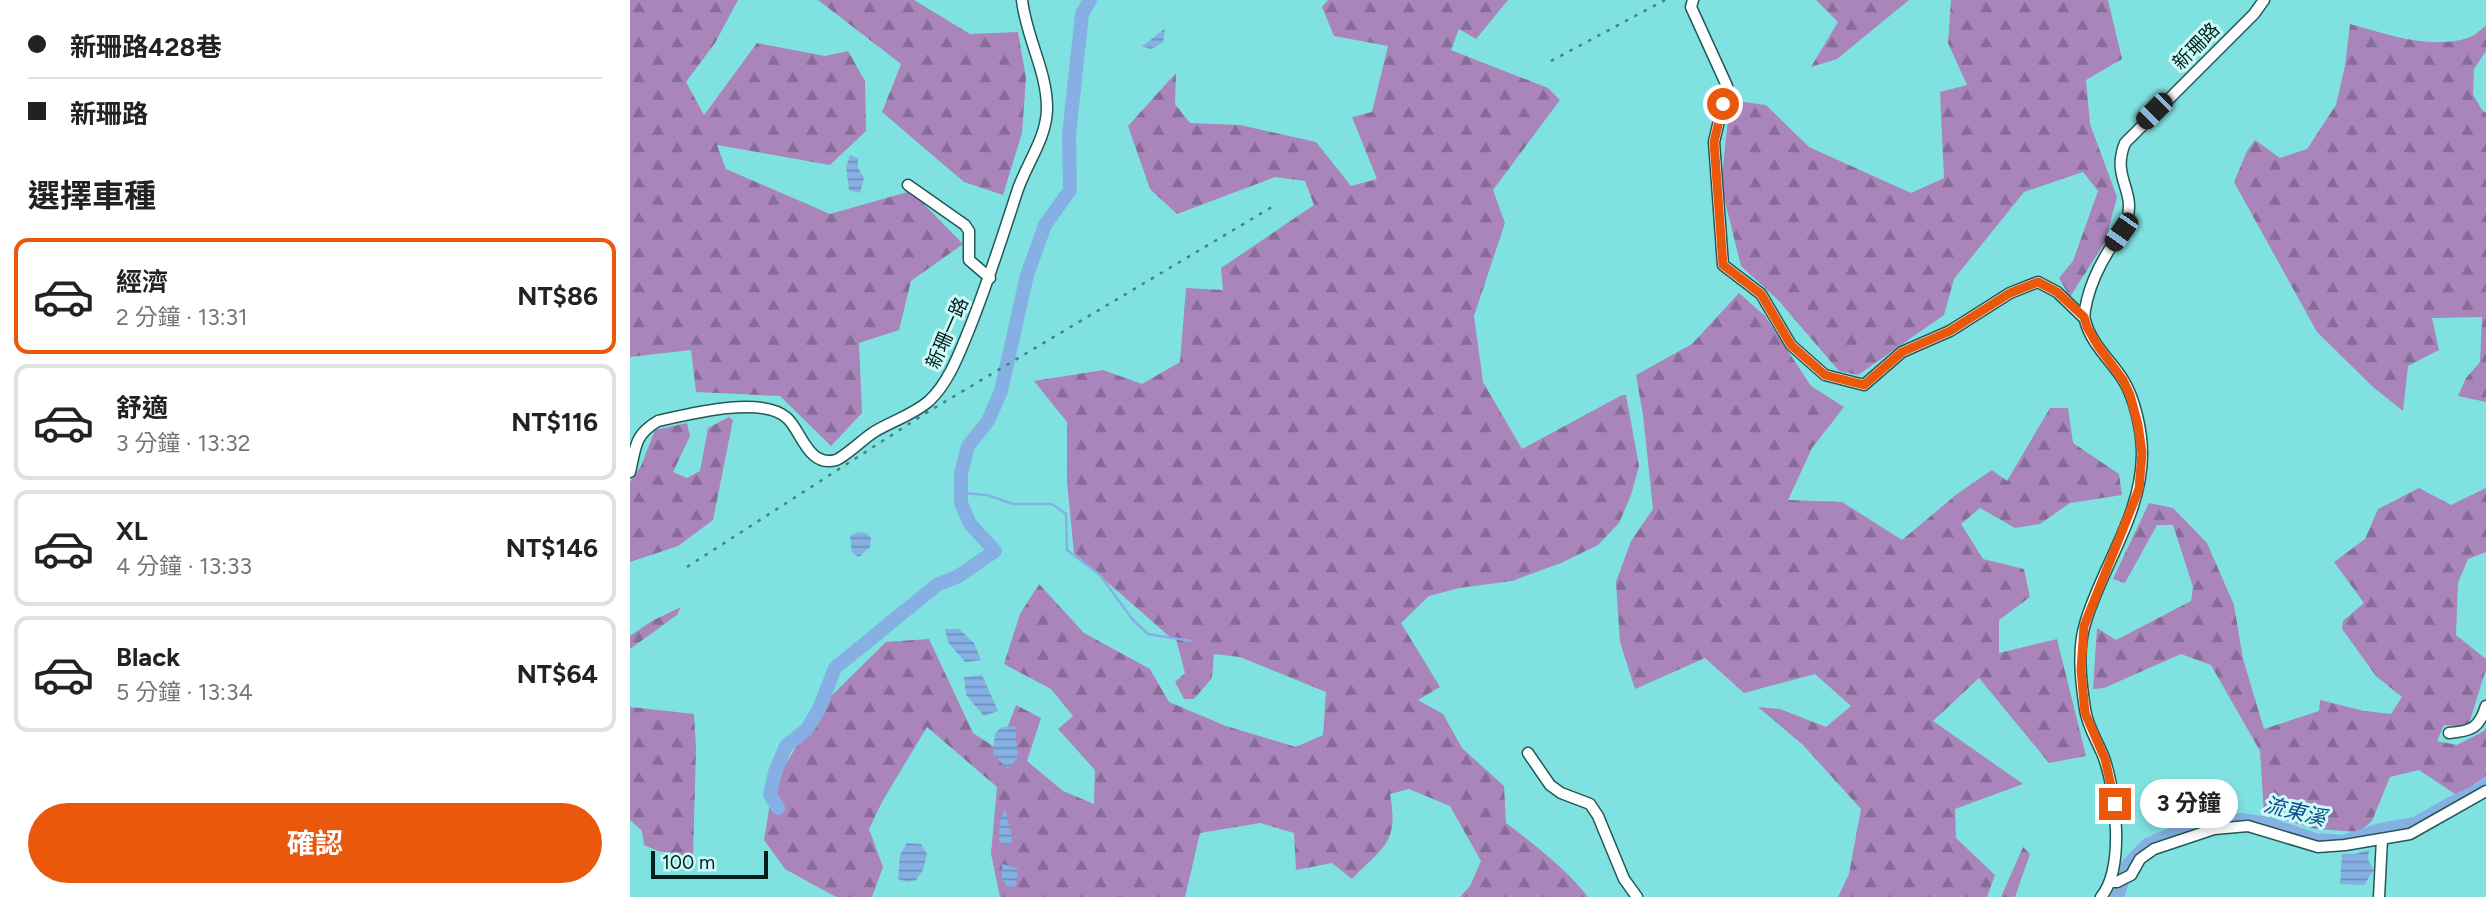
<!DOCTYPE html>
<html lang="zh-TW">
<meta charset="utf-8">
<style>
body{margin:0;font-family:Figtree,"Noto Sans TC",sans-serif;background:#f2f2f2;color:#222;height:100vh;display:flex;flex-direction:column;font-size:26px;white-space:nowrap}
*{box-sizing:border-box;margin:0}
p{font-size:23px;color:#767676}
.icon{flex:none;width:38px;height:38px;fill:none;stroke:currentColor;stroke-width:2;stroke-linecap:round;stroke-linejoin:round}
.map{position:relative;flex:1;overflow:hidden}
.panel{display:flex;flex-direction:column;background:#fff;width:630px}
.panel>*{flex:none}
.top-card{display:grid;align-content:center;height:154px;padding:0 28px;background:#fff}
.scale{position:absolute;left:21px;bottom:18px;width:117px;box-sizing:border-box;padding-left:7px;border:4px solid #001f1f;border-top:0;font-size:19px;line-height:24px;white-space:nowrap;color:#001f1f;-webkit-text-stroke:5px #ccfaf8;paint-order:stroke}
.end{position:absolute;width:32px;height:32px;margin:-16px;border:9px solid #ea580c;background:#fff;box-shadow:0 0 0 4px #fff}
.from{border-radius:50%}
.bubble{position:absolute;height:49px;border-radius:24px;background:#fff;box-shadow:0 4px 10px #0003;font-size:23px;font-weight:700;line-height:49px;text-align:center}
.car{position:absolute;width:21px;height:42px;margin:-21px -10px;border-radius:9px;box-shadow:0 0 5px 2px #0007;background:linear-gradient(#222 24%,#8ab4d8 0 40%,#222 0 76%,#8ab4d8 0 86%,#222 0)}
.top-card b{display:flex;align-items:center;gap:24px;height:66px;font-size:26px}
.top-card b+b{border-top:2px solid #e0e0e0}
.top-card i{width:18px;height:18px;background:#222}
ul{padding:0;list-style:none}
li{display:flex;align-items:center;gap:21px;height:116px;margin:0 14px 10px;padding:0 14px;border:4px solid #e0e0e0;border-radius:14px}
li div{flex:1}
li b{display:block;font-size:26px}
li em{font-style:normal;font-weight:700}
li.on{border-color:#ea580c}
li>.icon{width:63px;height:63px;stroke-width:1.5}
h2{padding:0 28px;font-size:32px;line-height:84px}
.button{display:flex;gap:14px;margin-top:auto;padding:14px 28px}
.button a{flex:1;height:80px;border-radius:42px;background:#ea580c;color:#fff;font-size:28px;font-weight:700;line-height:80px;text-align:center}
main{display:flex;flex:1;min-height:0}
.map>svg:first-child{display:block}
</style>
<main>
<section class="panel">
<div class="top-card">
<b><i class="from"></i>新珊路428巷</b>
<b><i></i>新珊路</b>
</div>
<h2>選擇車種</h2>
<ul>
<li class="on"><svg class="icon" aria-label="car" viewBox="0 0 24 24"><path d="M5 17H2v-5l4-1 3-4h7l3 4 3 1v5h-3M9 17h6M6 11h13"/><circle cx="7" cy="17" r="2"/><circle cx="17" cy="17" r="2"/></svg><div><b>經濟</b><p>2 分鐘 · 13:31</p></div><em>NT$86</em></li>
<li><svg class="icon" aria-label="car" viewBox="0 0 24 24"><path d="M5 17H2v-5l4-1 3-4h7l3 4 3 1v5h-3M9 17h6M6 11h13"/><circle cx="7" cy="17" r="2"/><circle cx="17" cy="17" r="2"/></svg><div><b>舒適</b><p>3 分鐘 · 13:32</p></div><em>NT$116</em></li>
<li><svg class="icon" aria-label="car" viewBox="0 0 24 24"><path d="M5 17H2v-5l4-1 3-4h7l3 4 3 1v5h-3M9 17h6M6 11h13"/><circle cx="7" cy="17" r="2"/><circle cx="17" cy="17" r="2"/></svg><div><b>XL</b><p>4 分鐘 · 13:33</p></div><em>NT$146</em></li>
<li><svg class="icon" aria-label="car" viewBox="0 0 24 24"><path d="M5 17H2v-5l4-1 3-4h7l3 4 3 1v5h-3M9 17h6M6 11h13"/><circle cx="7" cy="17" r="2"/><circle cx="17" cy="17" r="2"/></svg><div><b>Black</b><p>5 分鐘 · 13:34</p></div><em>NT$64</em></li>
</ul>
<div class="button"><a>確認</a></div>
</section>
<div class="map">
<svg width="1856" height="897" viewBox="0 0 1856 897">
<defs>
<pattern id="forest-firs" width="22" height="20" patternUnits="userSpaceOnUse" patternTransform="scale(1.75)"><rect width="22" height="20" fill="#a985bb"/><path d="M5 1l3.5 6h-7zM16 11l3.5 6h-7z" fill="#876c97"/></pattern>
<pattern id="water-rules" width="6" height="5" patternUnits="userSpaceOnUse" patternTransform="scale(1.75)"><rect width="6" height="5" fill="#86b0e4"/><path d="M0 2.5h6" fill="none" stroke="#6b8fb8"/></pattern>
</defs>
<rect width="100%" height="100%" fill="#80e2e0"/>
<g fill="url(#forest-firs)">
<polygon points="0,0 108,0 85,43 56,82 74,115 127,43 195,56 218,51 235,81 236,131 200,165 87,145 96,169 200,214 281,191 333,244 281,281 269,330 229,343 232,413 201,446 150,396 66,392 61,350 0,357"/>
<polygon points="188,0 284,0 340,34 388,32 396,78 392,133 373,195 334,182 252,112 271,64"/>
<path d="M698 0H878L846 39 829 29 821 50 918 88 930 100 863 190 875 223 844 316 853 382 892 449 992 395H996L1009 466 1001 495 989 523 968 545 931 563 882 581 829 588 799 596 771 623 810 687 788 700 813 714 832 748 874 786 876 823C905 845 935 868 958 897H830L840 886 851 861 820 806 779 789 760 794C769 843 754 846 722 879L702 863 666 870 664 833 630 823 570 833 555 897H370L361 854 367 787 297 727 253 800 239 829 253 867 242 897H206L155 869 134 840 143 785 191 706 256 642 299 639 343 733 369 750 386 705 411 718 397 761 433 791 464 804 465 770 428 729 443 716 421 689 374 664 390 614 409 584 454 633 520 669 539 702 596 726 666 747 693 735 696 692 610 657 584 654 582 678 564 699H554L545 682 555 673 546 639 541 638 444 553 437 482V422L404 381 473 370 512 384 550 362 556 288 593 290 591 268 684 205 675 181 645 177 547 214 520 189 498 126 546 73 545 104 560 123 610 125 686 142 721 186 747 179 722 117 742 112 758 46 704 36 692 7Z"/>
<polygon points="1186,0 1279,0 1207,59 1181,67 1208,22"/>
<polygon points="1321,0 1478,0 1492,59 1456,80 1460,124 1487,197 1475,242 1440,297 1429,278 1443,261 1468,191 1453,172 1394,192 1324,279 1314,315 1228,375 1209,371 1148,300 1111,266 1091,185 1100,100 1136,105 1179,147 1281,193 1314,178 1310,92 1337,85 1318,43"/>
<path d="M1720 24C1757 34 1799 50 1838 38 1844 36 1850 30 1856 26V51L1844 69 1843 94 1852 110 1856 113V402L1828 396 1836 378 1850 362 1852 317 1802 318 1809 350 1778 366 1773 411 1743 387 1687 332 1604 182 1617 151 1625 140 1650 158 1677 149 1706 105 1715 66Z"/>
<polygon points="1109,293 1135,316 1181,386 1214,407 1182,448 1158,500 1212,502 1272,540 1327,494 1362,470 1377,481 1420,408 1438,408 1443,443 1489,474 1492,495 1440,503 1410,524 1385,528 1350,508 1331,524 1353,559 1394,569 1400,597 1369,620 1369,653 1427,639 1456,756 1419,763 1349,678 1303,721 1393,784 1325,809 1326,838 1365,875 1357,897 1208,897 1219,874 1231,809 1173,745 1128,707 1150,709 1196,727 1221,706 1185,674 1114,693 1075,658 1005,689 990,642 986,582 1001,541 1023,509 1013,415 1006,375 1062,344"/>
<polygon points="99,417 103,420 83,520 48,546 0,562 0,482 11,466 25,430 57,423 60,436 43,472 57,478 70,471 78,428"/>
<polygon points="1789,488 1821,505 1856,488 1856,552 1838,559 1828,583 1826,635 1856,659 1856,669 1838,727 1814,725 1807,741 1827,745 1854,731 1856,727 1856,776 1828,796 1789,770 1760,777 1742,821 1729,832 1686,829 1634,814 1630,751 1581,665 1551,654 1474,688 1463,689 1467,628 1486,640 1561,601 1563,587 1543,525 1527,525 1495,583 1483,579 1519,503 1543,508 1577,543 1604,605 1613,659 1634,729 1689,711 1690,700 1734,711 1761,714 1772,697 1746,676 1712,629 1713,621 1734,603 1704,562 1735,539 1748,509"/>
<polygon points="51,607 47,615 0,649 0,636 22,621"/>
<polygon points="0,707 64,714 66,748 63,857 28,851 14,845 12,831 0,820"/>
<polygon points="1393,847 1400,854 1385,897 1371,897"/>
</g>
<g fill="url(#water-rules)">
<path d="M535 29 533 43 521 49 511 46C521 42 525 34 535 29Z"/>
<polygon points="220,155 228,158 228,168 234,178 230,193 219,190 216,167"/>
<polygon points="228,532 236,533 241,538 240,547 229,557 222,553 220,536"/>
<polygon points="315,629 329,629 344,643 351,660 335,662 318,642"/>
<polygon points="352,675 368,711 354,716 336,695 334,677"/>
<polygon points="385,726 388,758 378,769 363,755 365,733 372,727"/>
<path d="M375 807C377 820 382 830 382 843L377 846 369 841V825Z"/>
<polygon points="277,843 291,844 297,854 293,870 286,880 277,882 268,879 270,855"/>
<polygon points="1739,850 1738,860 1744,870 1734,885 1710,884 1712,854 1725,854"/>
<polygon points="372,864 388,868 386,886 378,887 372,879"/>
</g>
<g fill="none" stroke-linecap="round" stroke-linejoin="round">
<polyline stroke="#86b0e4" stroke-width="2.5" points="331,493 357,495 383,504 422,504 436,514 437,550 470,575 503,620 518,634 561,641"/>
<g stroke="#86b0e4" stroke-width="14">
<polyline points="148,808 140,795 145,772 156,746 177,729 189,709 205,668 308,584 327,577 365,551 340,524 331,503 331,473 338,446 358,421 371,391 397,275 415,225 440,190 439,134 452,14 460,0"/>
<polyline points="1487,897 1497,866 1517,845 1565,825 1611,820 1638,824 1685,840 1714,842 1751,830 1785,824 1822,803 1852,789 1856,784"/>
</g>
<defs>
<g id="minor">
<polyline points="1063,0 1061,7 1097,86 1084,142 1093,265 1131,294 1161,345 1195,375 1234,385 1272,352 1320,331 1380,293 1408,282 1427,292 1453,317"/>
<polyline points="278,185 335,225 339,231 339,260 360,278"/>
<path d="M0 472C6 447 4 435 28 421 59 414 132 395 157 418 171 430 178 468 206 460 216 456 233 439 244 432 262 421 283 415 299 401 317 384 327 359 336 337 356 289 371 241 387 192 396 164 417 138 417 108 417 71 396 37 392 0"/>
<path d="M1819 733C1841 731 1849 729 1856 706"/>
<polyline points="898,753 920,785 931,793 960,804 968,816 994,879 1007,897"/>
<polyline points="1480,882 1487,882 1501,875 1510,859 1524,849 1584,829 1618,826 1688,847 1715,845 1780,834 1856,791"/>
<path d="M1471 897C1495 868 1486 792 1474 758 1468 742 1457 726 1455 709 1451 683 1447 650 1455 624 1471 568 1512 515 1512 454 1512 431 1505 398 1492 378 1480 360 1460 342 1455 320 1453 314 1456 307 1457 300 1462 280 1470 264 1481 247 1487 238 1494 230 1497 220 1506 190 1481 177 1495 143L1624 14 1634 0"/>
<polyline points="1749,897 1752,839"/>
</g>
</defs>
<use href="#minor" stroke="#235857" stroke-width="13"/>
<use href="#minor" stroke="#fff" stroke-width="10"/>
<g stroke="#438583" stroke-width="2.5" stroke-dasharray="3.5 7" stroke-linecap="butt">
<polyline points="921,61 1035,0"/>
<polyline points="57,567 296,413 642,207"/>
</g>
</g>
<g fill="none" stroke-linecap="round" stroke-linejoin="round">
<polyline stroke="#ea580c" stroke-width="9" points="1093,104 1084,142 1093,265 1131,294 1161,345 1195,375 1234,385 1272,352 1320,331 1380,293 1408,282 1427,292 1454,317 1457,327 1468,346 1493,380 1500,395 1508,425 1512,453 1509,489 1454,626 1451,670 1455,713 1475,759 1485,804"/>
</g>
<g text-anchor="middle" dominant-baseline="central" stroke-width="6" stroke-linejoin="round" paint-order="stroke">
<g font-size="19" fill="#001f1f" stroke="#ccfaf8">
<text transform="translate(1566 46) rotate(-45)">新珊路</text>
<text transform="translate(317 333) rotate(-66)">新珊一路</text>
</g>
<g font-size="21" font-style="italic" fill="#0e4a87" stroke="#ccfaf8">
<text transform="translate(1665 811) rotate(14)">流東溪</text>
</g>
</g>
</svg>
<div class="scale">100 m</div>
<i class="end from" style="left:1093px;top:104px"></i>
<i class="end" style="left:1485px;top:804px"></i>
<div class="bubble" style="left:1510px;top:779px;width:98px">3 分鐘</div>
<i class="car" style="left:1524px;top:111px;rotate:225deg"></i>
<i class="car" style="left:1491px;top:232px;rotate:215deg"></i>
</div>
</main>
